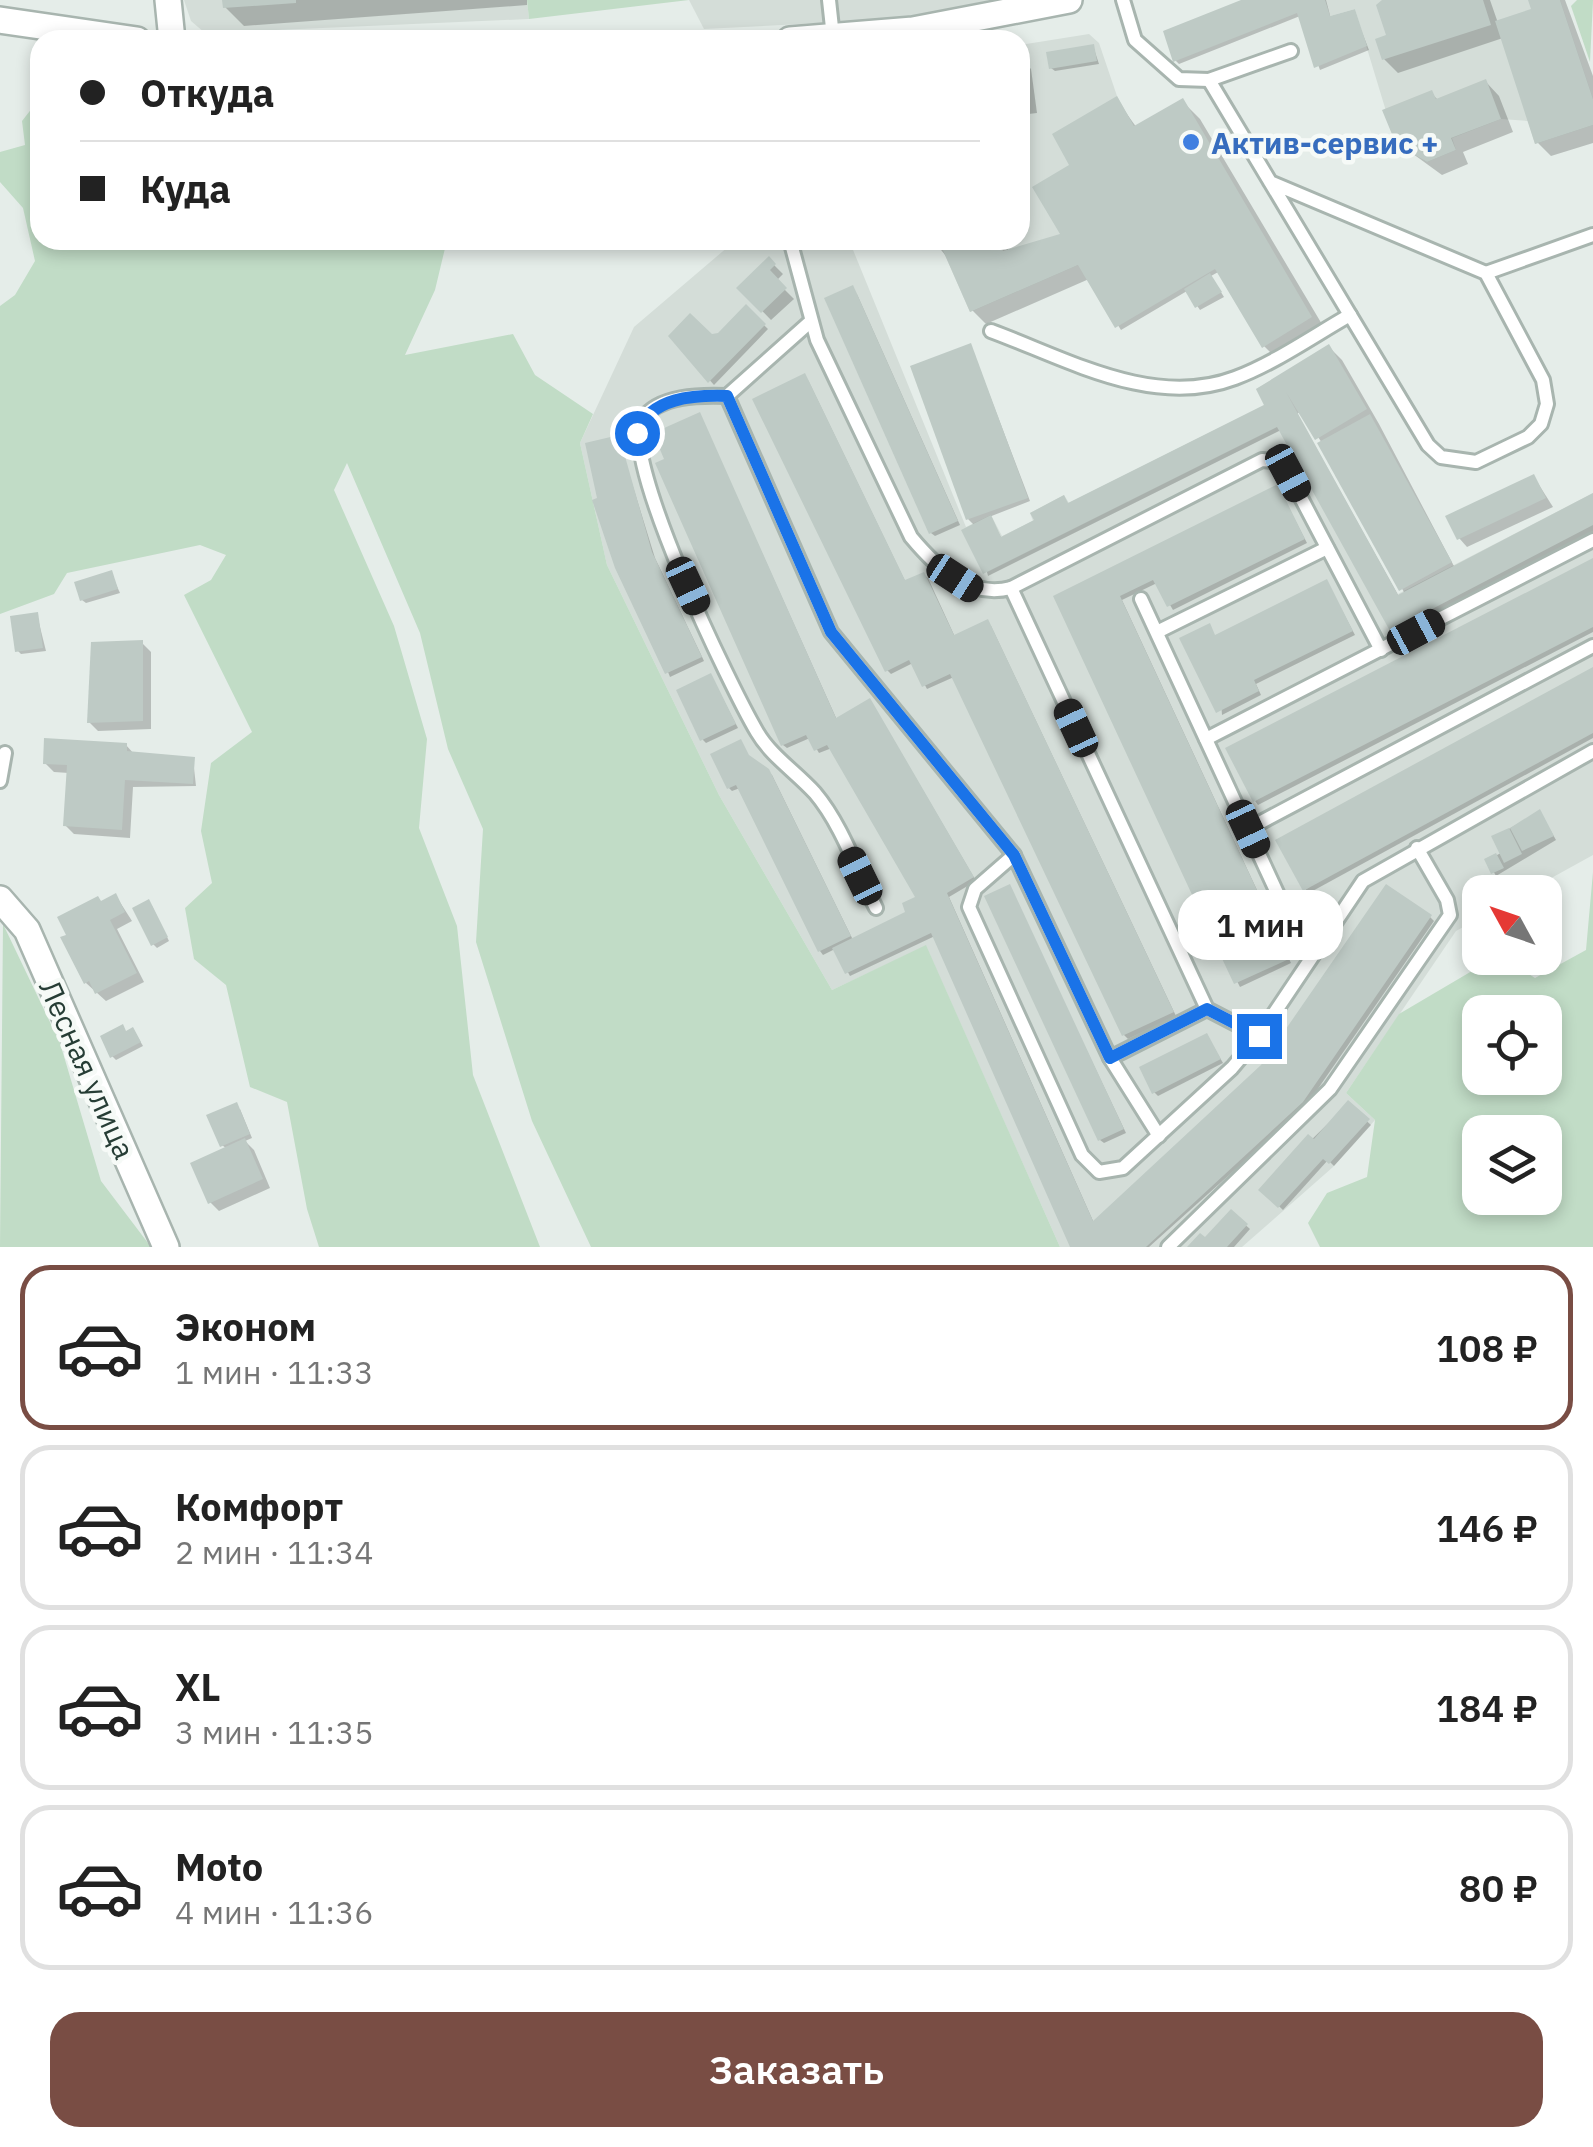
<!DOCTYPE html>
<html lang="ru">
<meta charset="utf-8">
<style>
body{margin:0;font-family:"IBM Plex Sans",sans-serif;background:#f2f2f2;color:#222;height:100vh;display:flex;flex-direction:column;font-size:38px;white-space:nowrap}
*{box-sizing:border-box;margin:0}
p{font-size:32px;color:#767676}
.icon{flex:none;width:55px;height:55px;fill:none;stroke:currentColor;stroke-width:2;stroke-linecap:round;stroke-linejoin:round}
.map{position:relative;height:1247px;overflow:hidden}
.drawer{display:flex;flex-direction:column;background:#fff;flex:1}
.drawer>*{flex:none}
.hud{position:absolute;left:30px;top:30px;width:1000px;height:220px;border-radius:30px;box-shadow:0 5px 15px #0003;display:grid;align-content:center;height:220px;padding:0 50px;background:#fff}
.needle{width:65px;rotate:310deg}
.controls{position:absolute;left:1462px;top:875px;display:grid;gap:20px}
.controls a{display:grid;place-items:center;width:100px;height:100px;border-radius:20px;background:#fff;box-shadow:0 5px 15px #0003;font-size:50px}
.end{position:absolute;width:45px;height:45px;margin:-22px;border:12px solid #1a73e8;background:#fff;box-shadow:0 0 0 5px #fff}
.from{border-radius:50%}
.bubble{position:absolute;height:70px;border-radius:30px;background:#fff;box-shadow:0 5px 15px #0003;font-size:32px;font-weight:600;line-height:70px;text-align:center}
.car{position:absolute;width:30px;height:60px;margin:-30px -15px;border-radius:12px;box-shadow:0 0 8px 2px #0007;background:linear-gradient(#222 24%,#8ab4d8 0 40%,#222 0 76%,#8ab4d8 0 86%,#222 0)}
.hud b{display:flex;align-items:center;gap:35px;height:95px;font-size:38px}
.hud b+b{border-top:2px solid #e0e0e0}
.hud i{width:25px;height:25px;background:#222}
ul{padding:18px 0 0;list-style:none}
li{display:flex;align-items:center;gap:30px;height:165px;margin:0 20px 15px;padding:0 30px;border:5px solid #e0e0e0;border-radius:30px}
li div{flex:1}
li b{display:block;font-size:38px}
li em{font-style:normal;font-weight:600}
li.current{border-color:#794d44}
li>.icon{width:90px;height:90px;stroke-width:1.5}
.cta{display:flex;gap:20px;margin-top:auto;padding:20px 50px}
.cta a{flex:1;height:115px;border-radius:30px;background:#794d44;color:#fff;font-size:40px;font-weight:600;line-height:115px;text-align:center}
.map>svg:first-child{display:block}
</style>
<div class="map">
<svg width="1593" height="1247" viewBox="0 0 1593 1247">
<rect width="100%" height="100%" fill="#e5ede9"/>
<g fill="#d4ddd8">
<polygon points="184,0 527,0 529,19 205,33 191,21"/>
<polygon points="689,0 991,0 897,19 704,29"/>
<polygon points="1325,0 1560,0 1593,99 1593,125 1535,144 1528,121 1501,119 1452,138 1456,150 1427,162 1396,144 1355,9 1330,16"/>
<polygon points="1089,34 1099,43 1117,96 1134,126 1078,265 970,312 941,246 934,249 930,240 1020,240 1020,45"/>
<polygon points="736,240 849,240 966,527 991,515 1002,536 1033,521 1030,513 1064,495 1069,503 1264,405 1256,389 1277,377 1398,594 1593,493 1593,855 1526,892 1480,892 1480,918 1456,931 1346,1093 1375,1120 1333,1167 1242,1247 1060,1247 926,946 832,990 719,795 607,565 580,443 634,327"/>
</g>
<g fill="#c1dcc6" fill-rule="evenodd">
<polygon points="527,0 689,0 529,19"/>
<polygon points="1577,0 1593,0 1590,62 1571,6"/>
<polygon points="40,98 40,240 447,240 435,290 405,355 513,334 535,375 593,414 580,443 607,565 719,795 832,990 926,945 1060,1247 591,1247 532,1121 476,942 483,829 448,749 420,633 347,463 334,490 394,626 427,739 419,828 457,926 473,1075 540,1247 319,1247 307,1209 287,1102 250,1087 226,985 194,959 185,908 212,883 201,831 211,763 252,732 184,595 211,580 226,555 200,545 67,573 54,594 0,614 0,306 15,295 35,261 23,208 0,182 0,152 25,145 22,121"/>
<path d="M1593 872V1247H1320L1308 1223 1327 1193 1367 1177 1375 1120 1346 1093 1399 1014 1494 958H1504L1535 978 1586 950ZM1545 1012V1078H1480V1012ZM1545 1132V1198H1480V1132Z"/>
<polygon points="3,924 60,1043 101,1181 151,1247 0,1247"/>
</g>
<g fill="#0003" fill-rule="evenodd">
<polygon points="225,0 527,0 527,5 244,26 225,7"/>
<polygon points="1254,0 1326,0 1331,19 1354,12 1369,50 1320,70 1300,16 1179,64 1175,60"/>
<polygon points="1385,0 1490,0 1498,23 1534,11 1531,0 1565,0 1593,76 1593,143 1551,156 1538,143 1503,38 1398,73 1384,59 1389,37"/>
<polygon points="1093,46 1099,64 1055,71 1051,68"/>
<polygon points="1020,58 1031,69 1037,113 1020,115"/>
<polygon points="1486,82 1499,96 1513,132 1463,152 1468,164 1442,175 1398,143 1431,93 1439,101"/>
<polygon points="1116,99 1137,128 1182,101 1200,119 1329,336 1282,364 1264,346 1220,271 1211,276 1224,297 1200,310 1187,291 1121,330 1089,279 986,324 973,311 950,261 933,240 1004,240 1009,252 1063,235 1074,165"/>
<polygon points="769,260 783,274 776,281 794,299 771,320 740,288"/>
<polygon points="856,292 960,525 935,536 931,533"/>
<polygon points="746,308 768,329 714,385 671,336 719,335"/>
<path d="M971 346 1030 501 989 517 1002 539 1268 406 1329 347 1342 360 1379 424 1455 568 1593 496V531L1395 633 1281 430 988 576 975 526 968 519ZM1301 411 1322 443 1405 594 1399 597 1297 414Z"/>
<polygon points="808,380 906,583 924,575 928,578 955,637 991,626 1176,1016 1128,1039 1124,1035 954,677 927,689 913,663 891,674 887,670"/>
<polygon points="700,415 837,720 873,705 976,881 949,897 1094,1223 1430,917 1434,921 1306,1106 1149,1247 1073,1247 935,936 850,976 835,949 823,955 820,951 740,788 732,791 729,788 751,759 772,775 853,940 909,913 919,898 832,748 819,753 810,738 787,748 783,745 668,460"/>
<polygon points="618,438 655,558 704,661 670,677 600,500"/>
<polygon points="1534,477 1553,507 1467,547 1459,538"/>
<polygon points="1278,487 1307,543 1173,610 1157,583 1122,600 1291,963 1240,987 1213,934 1198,941 1195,938 1205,915 1057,597"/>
<polygon points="1593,561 1593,632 1258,805 1255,801"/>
<polygon points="111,573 120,593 86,603 82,600"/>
<polygon points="1327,582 1355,635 1256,684 1261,695 1222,715 1216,637"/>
<polygon points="37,615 46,651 21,654 18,651"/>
<polygon points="142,643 151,652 151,729 98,731 89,722"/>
<polygon points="1593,670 1593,738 1309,893 1305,890"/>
<polygon points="711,676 738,728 706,743 703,740"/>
<polygon points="126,745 134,754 193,759 196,786 133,787 130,838 74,834 65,825 69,773 54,772 45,763"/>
<polygon points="1540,812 1556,840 1496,876 1487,860 1501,853 1494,837"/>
<polygon points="1009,887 1126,1133 1104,1143 1100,1140"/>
<polygon points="116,896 132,921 117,929 144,982 106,1001 86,983 102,903"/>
<polygon points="152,906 169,941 157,948 153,944"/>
<polygon points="127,1033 136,1034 143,1046 116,1060 112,1056"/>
<polygon points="1207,1036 1223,1063 1158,1096 1154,1092"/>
<polygon points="1348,1104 1371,1125 1334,1166 1328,1160 1283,1210 1261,1189"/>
<polygon points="240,1109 252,1138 245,1141 254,1150 270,1188 219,1211 210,1202 227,1149 222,1145"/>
<polygon points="1231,1212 1250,1229 1234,1247 1191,1247 1205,1241"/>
</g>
<g fill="#becac5">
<polygon points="222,0 296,0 296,3 223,8"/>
<polygon points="1241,0 1325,0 1330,16 1355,9 1367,46 1314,68 1297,13 1173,62 1163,31"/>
<polygon points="1382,0 1483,0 1491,25 1382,60 1375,39 1386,35 1376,5"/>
<polygon points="1528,0 1560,0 1593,99 1593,125 1535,144 1495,21 1531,9"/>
<polygon points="1094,44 1097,61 1049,69 1046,52"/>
<polygon points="1486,79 1501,119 1451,138 1456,150 1427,162 1396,144 1382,110 1432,90 1436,99"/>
<polygon points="1117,96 1134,126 1183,98 1312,317 1262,348 1215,269 1115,328 1078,265 970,312 941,246 934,249 930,240 998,240 1003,251 1060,234 1032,187 1069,165 1052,134"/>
<polygon points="769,256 776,264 770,270 787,288 761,313 736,288"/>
<polygon points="1210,273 1222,292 1195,308 1184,289"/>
<polygon points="853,285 958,521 929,534 824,298"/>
<polygon points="746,304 766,324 708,383 668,336 690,313 712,334 718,333"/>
<polygon points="971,343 1028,498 966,520 910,366"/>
<polygon points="1329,344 1367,409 1315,440 1286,392 1398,595 1593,493 1593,525 1390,631 1277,427 983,574 961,530 991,515 1001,537 1034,520 1030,513 1064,495 1068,503 1264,405 1256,389"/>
<polygon points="805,373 905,580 924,572 954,635 988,619 1174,1012 1122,1036 950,674 922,687 909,660 885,672 752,399"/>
<polygon points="700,412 836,718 870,698 974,877 947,893 1093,1221 1261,1065 1386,884 1432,915 1303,1102 1146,1247 1070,1247 931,933 845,974 832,948 905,912 902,903 915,897 827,745 814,751 806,735 781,746 655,463 664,459 653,433"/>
<polygon points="1370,414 1452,562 1399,591 1317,443"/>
<polygon points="619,435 652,552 702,657 665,674 615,568 592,500 597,498 585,443"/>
<polygon points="1534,474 1546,498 1457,540 1445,516"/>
<polygon points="1278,484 1305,539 1167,607 1153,580 1120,596 1289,959 1234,984 1209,931 1193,939 1184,922 1201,914 1053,596"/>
<polygon points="1593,558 1593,627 1253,802 1225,748"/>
<polygon points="112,570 118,589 80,601 74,582"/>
<polygon points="1327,579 1353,631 1254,680 1259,691 1216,713 1179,638 1210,623 1215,635"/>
<polygon points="38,612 43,648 15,652 10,616"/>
<polygon points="143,640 143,721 87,723 91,642"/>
<polygon points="1593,667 1593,733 1303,891 1275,840"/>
<polygon points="711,673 736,724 700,741 676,690"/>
<polygon points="44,738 127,743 127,751 195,757 193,784 125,780 122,830 63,826 67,765 43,764"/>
<polygon points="741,739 749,755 769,769 851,936 818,952 736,785 727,789 710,754"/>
<polygon points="1540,809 1554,836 1522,851 1510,828"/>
<polygon points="1509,828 1522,854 1504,863 1491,836"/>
<polygon points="1496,853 1504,868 1491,874 1484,859"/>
<polygon points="1010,884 1124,1129 1098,1141 984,896"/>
<polygon points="116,893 125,912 110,920 137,973 95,994 89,981 84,984 60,937 66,935 57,917 98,896 101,901"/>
<polygon points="149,899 168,937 151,946 132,908"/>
<polygon points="123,1024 126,1031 133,1027 141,1042 110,1058 100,1036"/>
<polygon points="1207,1033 1221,1059 1152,1094 1139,1067"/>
<polygon points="1348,1100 1370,1119 1329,1164 1323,1159 1278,1208 1258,1190 1308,1134 1314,1139"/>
<polygon points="237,1102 250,1134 220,1147 206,1115"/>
<polygon points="245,1138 263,1179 208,1204 190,1163"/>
<polygon points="1231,1209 1248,1224 1227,1247 1187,1247 1200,1233 1205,1237"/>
</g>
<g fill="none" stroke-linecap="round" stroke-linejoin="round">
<defs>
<g id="service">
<polyline points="829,0 833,37"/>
<polyline points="1123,0 1135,40 1179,79 1209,80 1291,51"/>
<polyline points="1209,80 1428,445 1441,457 1476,462 1528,437 1541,424 1547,404 1543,380 1486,273 1270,182"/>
<path d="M790 240 817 340 911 537C936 567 969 599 1011 588L1207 1009 1259 1036"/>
<polyline points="1486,273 1593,235"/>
<polyline points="810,322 727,396 831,632 1014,855 1110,1058 1159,1136"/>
<path d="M991 331C1067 359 1153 409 1235 378 1275 363 1313 336 1350 315"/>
<path d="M727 396C701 395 658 395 642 420 619 457 732 690 757 732 771 756 796 772 815 793 842 825 857 871 876 908"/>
<polyline points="1011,588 1262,460 1273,461 1288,473 1381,650"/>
<polyline points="1141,599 1279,897 1289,910 1327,934"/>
<polyline points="1157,632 1327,548"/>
<polyline points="1206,739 1593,540"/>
<polyline points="0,781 5,753"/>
<polyline points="1248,829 1593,646"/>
<polyline points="1014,855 975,889 969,907 1082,1155 1099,1172 1123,1168 1232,1068 1259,1036 1363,881 1593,751"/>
<polyline points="1110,1058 1207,1009"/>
<polyline points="1168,1247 1330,1089 1450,915 1447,900 1417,848"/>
</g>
<g id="minor">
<polyline points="168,0 172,40"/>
<polyline points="0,20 137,40"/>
<polyline points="790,40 913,30 1069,0"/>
<polyline points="0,899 27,930 166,1247"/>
</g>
</defs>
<use href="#service" stroke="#a8b5af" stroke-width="18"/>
<use href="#minor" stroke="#a8b5af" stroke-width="30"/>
<use href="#service" stroke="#fff" stroke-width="12"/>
<use href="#minor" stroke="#fff" stroke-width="25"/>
</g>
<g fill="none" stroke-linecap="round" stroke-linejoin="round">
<path stroke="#1a73e8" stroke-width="12" d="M637 433C650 397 694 395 727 396L831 632 1014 855 1110 1058 1207 1009 1259 1036"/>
</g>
<circle fill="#3f7fe0" stroke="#f6faf7" stroke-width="4" cx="1191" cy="142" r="10"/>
<g text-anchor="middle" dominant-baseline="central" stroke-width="9" stroke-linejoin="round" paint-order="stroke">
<g font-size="30" font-weight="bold" fill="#366cbe" stroke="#f6faf7" text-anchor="start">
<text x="1211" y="142">Актив-сервис +</text>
</g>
<g font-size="30" fill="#263d35" stroke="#f6faf7">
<text transform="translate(88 1069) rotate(66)">Лесная улица</text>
</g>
</g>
</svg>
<div class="controls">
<a><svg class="needle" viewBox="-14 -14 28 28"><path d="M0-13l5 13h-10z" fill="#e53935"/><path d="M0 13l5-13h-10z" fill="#767676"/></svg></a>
<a><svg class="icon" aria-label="locate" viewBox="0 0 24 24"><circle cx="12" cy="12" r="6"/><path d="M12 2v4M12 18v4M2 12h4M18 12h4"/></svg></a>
<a><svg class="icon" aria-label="layers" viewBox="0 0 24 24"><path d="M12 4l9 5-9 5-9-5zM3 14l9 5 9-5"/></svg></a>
</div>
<i class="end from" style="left:637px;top:433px"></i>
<i class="end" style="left:1259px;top:1036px"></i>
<div class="bubble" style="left:1178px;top:890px;width:165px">1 мин</div>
<i class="car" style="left:1288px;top:473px;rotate:152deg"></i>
<i class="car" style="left:955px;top:578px;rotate:123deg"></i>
<i class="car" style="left:688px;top:586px;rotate:155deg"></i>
<i class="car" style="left:1416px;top:632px;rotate:62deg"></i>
<i class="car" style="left:1076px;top:728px;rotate:335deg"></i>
<i class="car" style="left:1248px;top:829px;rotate:155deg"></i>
<i class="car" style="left:860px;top:876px;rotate:334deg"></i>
<div class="hud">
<b><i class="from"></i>Откуда</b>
<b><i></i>Куда</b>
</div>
</div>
<section class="drawer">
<ul>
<li class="current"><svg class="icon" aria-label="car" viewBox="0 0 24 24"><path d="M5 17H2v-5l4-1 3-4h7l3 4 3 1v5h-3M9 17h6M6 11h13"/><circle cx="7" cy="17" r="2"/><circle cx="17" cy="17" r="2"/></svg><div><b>Эконом</b><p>1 мин · 11:33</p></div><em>108 ₽</em></li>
<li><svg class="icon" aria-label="car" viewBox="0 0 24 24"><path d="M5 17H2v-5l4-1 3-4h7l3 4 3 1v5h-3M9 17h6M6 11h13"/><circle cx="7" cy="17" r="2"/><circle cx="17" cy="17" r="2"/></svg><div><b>Комфорт</b><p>2 мин · 11:34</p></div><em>146 ₽</em></li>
<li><svg class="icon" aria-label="car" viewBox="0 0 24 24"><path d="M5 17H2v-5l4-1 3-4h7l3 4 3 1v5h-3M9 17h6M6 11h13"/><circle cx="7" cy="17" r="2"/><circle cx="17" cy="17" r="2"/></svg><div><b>XL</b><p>3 мин · 11:35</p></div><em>184 ₽</em></li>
<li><svg class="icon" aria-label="car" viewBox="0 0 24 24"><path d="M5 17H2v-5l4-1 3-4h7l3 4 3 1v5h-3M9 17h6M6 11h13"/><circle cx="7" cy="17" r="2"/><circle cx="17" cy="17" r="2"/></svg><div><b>Moto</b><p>4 мин · 11:36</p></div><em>80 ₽</em></li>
</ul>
<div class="cta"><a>Заказать</a></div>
</section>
